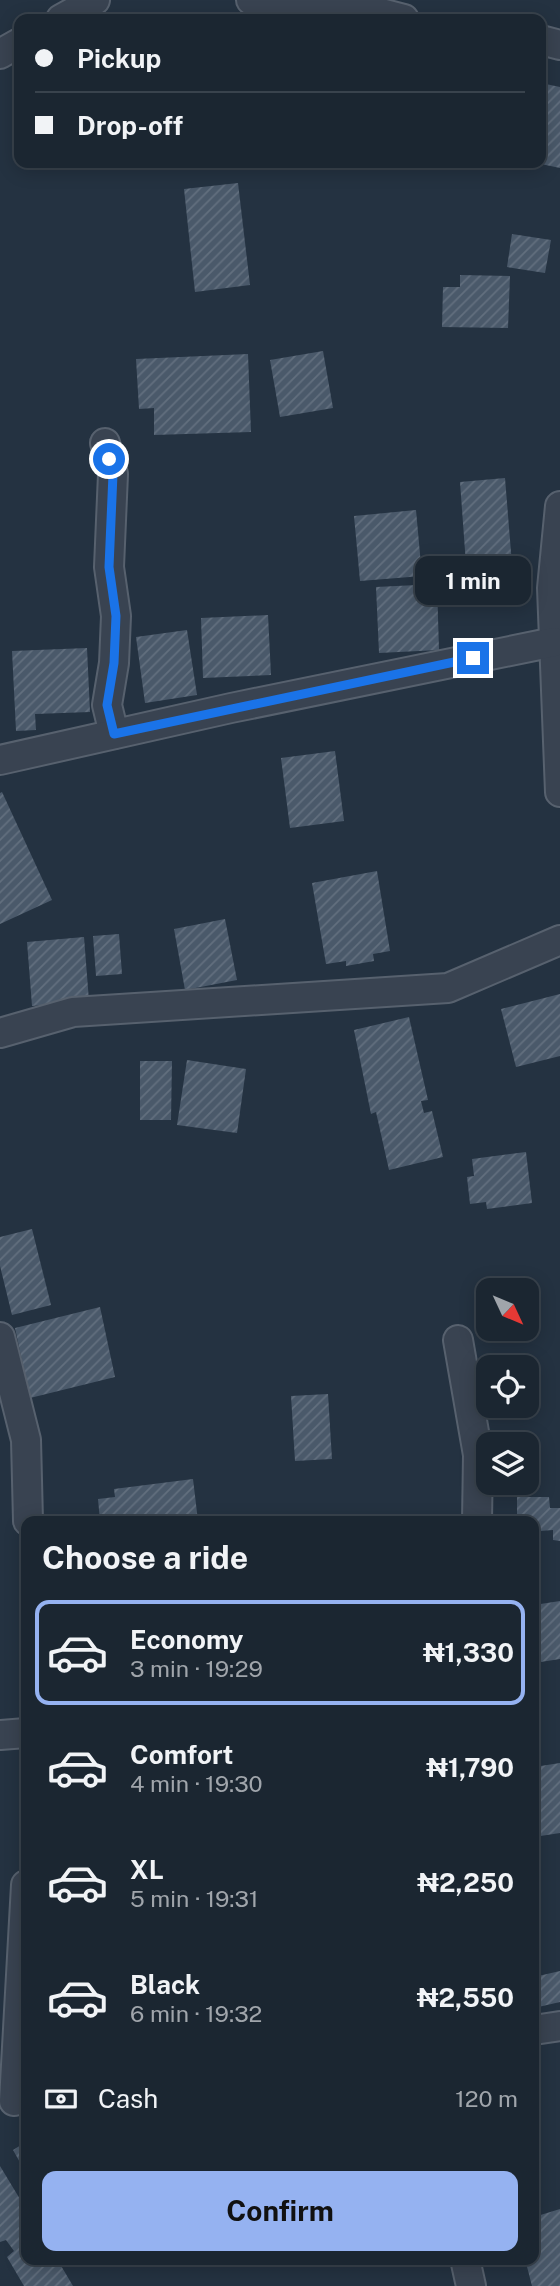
<!DOCTYPE html>
<meta charset="utf-8">
<style>
body{margin:0;font-family:"Public Sans",sans-serif;background:#242e39;color:#f1f3f6;height:100vh;display:flex;flex-direction:column;font-size:26px;white-space:nowrap}
*{box-sizing:border-box;margin:0}
p{font-size:23px;color:#a0a5ab}
.icon{flex:none;width:38px;height:38px;fill:none;stroke:currentColor;stroke-width:2;stroke-linecap:round;stroke-linejoin:round}
.map{position:relative;flex:1;overflow:hidden}
.details{position:absolute;left:21px;top:1516px;width:518px;height:749px;display:flex;flex-direction:column;background:#1b2631;border-radius:14px;box-shadow:0 4px 18px #0003,0 0 0 2px #39434d}
.details>*{flex:none}
.guide{position:absolute;left:14px;top:14px;width:532px;height:154px;border-radius:14px;box-shadow:0 4px 18px #0003,0 0 0 2px #39434d;display:grid;align-content:center;height:154px;padding:0 21px;background:#1b2631}
.needle{width:46px;rotate:134deg}
.fabs{position:absolute;left:476px;top:1278px;display:grid;gap:14px}
.fabs a{display:grid;place-items:center;width:63px;height:63px;border-radius:14px;background:#1b2631;box-shadow:0 4px 18px #0003,0 0 0 2px #39434d;font-size:35px}
.end{position:absolute;width:32px;height:32px;margin:-16px;border:9px solid #1a73e8;background:#fff;box-shadow:0 0 0 4px #fff}
.from{border-radius:50%}
.bubble{position:absolute;height:49px;border-radius:14px;background:#1b2631;box-shadow:0 4px 18px #0003,0 0 0 2px #39434d;font-size:23px;font-weight:700;line-height:49px;text-align:center}
.guide b{display:flex;align-items:center;gap:24px;height:66px;font-size:26px}
.guide b+b{border-top:2px solid #39434d}
.guide i{width:18px;height:18px;background:#f1f3f6}
ul{padding:0;list-style:none}
li{display:flex;align-items:center;gap:21px;height:105px;margin:0 14px 10px;padding:0 7px;border:4px solid transparent;border-radius:14px}
li div{flex:1}
li b{display:block;font-size:26px}
li em{font-style:normal;font-weight:700}
li.current{border-color:#95b2f1}
li>.icon{width:63px;height:63px;stroke-width:1.5}
h2{padding:0 21px;font-size:32px;line-height:84px}
.pay{display:flex;align-items:center;gap:18px;height:77px;padding:0 21px;font-size:26px}
.pay p{margin-inline-start:auto}
.button{display:flex;gap:14px;margin-top:auto;padding:14px 21px}
.button a{flex:1;height:80px;border-radius:14px;background:#95b2f1;color:#111;font-size:28px;font-weight:700;line-height:80px;text-align:center}
.map>svg:first-child{display:block}
</style>
<div class="map">
<svg width="560" height="2286" viewBox="0 0 560 2286">
<defs>
<pattern id="building-hatch" width="6" height="6" patternUnits="userSpaceOnUse" patternTransform="scale(1.75)"><rect width="6" height="6" fill="#4a596a"/><path d="M-1 1l2-2M0 6l6-6M5 7l2-2" fill="none" stroke="#626f7e"/></pattern>
</defs>
<rect width="100%" height="100%" fill="#243241"/>
<g fill="url(#building-hatch)">
<polygon points="541,83 560,87 560,168 541,164"/>
<polygon points="238,183 250,285 195,292 184,189"/>
<polygon points="512,234 551,240 545,273 507,267"/>
<polygon points="460,275 510,276 508,328 442,327 443,287 460,287"/>
<polygon points="323,351 333,408 280,417 270,360"/>
<polygon points="248,354 251,432 154,435 154,408 139,409 136,359"/>
<polygon points="505,478 514,589 468,592 460,482"/>
<polygon points="416,510 422,576 360,581 354,516"/>
<polygon points="437,584 439,650 379,653 376,587"/>
<polygon points="268,615 271,675 203,678 201,618"/>
<polygon points="187,630 197,695 145,703 136,637"/>
<polygon points="87,648 90,712 35,714 36,730 16,731 12,651"/>
<polygon points="335,751 344,821 290,828 281,758"/>
<polygon points="2,792 52,900 0,924 0,793"/>
<polygon points="377,871 390,951 373,954 374,961 346,966 346,961 326,964 312,883"/>
<polygon points="225,919 237,980 185,990 174,929"/>
<polygon points="119,934 122,974 96,976 93,936"/>
<polygon points="84,937 89,1001 32,1006 27,942"/>
<polygon points="560,994 560,1056 516,1067 501,1009"/>
<polygon points="409,1017 428,1100 421,1101 424,1113 432,1111 443,1157 389,1170 376,1112 371,1114 354,1030"/>
<polygon points="187,1060 246,1069 237,1133 177,1125"/>
<polygon points="140,1061 172,1061 171,1120 140,1120"/>
<polygon points="526,1152 532,1203 487,1209 486,1202 470,1204 467,1177 474,1176 472,1159"/>
<polygon points="32,1229 51,1305 12,1315 0,1266 0,1237"/>
<polygon points="100,1307 115,1377 30,1398 15,1328"/>
<polygon points="328,1394 332,1459 295,1461 291,1396"/>
<polygon points="193,1479 198,1521 100,1521 98,1499 115,1497 114,1489"/>
<polygon points="517,1497 549,1497 550,1508 560,1508 560,1541 553,1540 553,1530 540,1531 539,1574 534,1574 534,1521 517,1521"/>
<polygon points="560,1601 560,1659 534,1663 534,1605"/>
<polygon points="560,1763 560,1833 534,1837 534,1809 540,1808 540,1802 534,1803 534,1767"/>
<polygon points="560,1971 560,2002 534,2008 534,1977"/>
<polygon points="26,2142 26,2173 13,2150"/>
<polygon points="0,2166 26,2209 26,2259 57,2259 73,2286 24,2286 7,2257 14,2251 6,2240 0,2242"/>
<polygon points="560,2209 560,2286 532,2286 525,2259 534,2259 534,2217"/>
</g>
<g fill="none" stroke-linecap="round" stroke-linejoin="round">
<defs>
<g id="minor">
<polyline points="251,0 289,7 350,5 404,19"/>
<polyline points="61,19 95,0"/>
<polyline points="541,40 560,45"/>
<polyline points="0,54 19,43"/>
<polyline points="105,443 113,474 109,567 116,616 114,663 107,705 114,734"/>
<polyline points="560,506 552,588 560,792"/>
<polyline points="0,760 231,708 554,642"/>
<polyline points="0,1033 73,1012 448,988 560,940"/>
<polyline points="0,1337 26,1440 28,1521"/>
<polyline points="458,1340 478,1455 477,1521"/>
<polyline points="0,1735 26,1733"/>
<polyline points="534,2030 560,2026"/>
<polyline points="14,2101 26,1885"/>
<polyline points="465,2259 471,2286"/>
</g>
</defs>
<use href="#minor" stroke="#57616e" stroke-width="32"/>
<use href="#minor" stroke="#394351" stroke-width="28"/>
</g>
<g fill="none" stroke-linecap="round" stroke-linejoin="round">
<polyline stroke="#1a73e8" stroke-width="9" points="109,459 113,474 109,567 116,616 114,663 107,705 114,734 473,658"/>
</g>
</svg>
<div class="fabs">
<a><svg class="needle" viewBox="-14 -14 28 28"><path d="M0-13l5 13h-10z" fill="#e53935"/><path d="M0 13l5-13h-10z" fill="#a0a5ab"/></svg></a>
<a><svg class="icon" aria-label="locate" viewBox="0 0 24 24"><circle cx="12" cy="12" r="6"/><path d="M12 2v4M12 18v4M2 12h4M18 12h4"/></svg></a>
<a><svg class="icon" aria-label="layers" viewBox="0 0 24 24"><path d="M12 4l9 5-9 5-9-5zM3 14l9 5 9-5"/></svg></a>
</div>
<i class="end from" style="left:109px;top:459px"></i>
<i class="end" style="left:473px;top:658px"></i>
<div class="bubble" style="left:415px;top:556px;width:116px">1 min</div>
<div class="guide">
<b><i class="from"></i>Pickup</b>
<b><i></i>Drop-off</b>
</div>
<section class="details">
<h2>Choose a ride</h2>
<ul>
<li class="current"><svg class="icon" aria-label="car" viewBox="0 0 24 24"><path d="M5 17H2v-5l4-1 3-4h7l3 4 3 1v5h-3M9 17h6M6 11h13"/><circle cx="7" cy="17" r="2"/><circle cx="17" cy="17" r="2"/></svg><div><b>Economy</b><p>3 min · 19:29</p></div><em>₦1,330</em></li>
<li><svg class="icon" aria-label="car" viewBox="0 0 24 24"><path d="M5 17H2v-5l4-1 3-4h7l3 4 3 1v5h-3M9 17h6M6 11h13"/><circle cx="7" cy="17" r="2"/><circle cx="17" cy="17" r="2"/></svg><div><b>Comfort</b><p>4 min · 19:30</p></div><em>₦1,790</em></li>
<li><svg class="icon" aria-label="car" viewBox="0 0 24 24"><path d="M5 17H2v-5l4-1 3-4h7l3 4 3 1v5h-3M9 17h6M6 11h13"/><circle cx="7" cy="17" r="2"/><circle cx="17" cy="17" r="2"/></svg><div><b>XL</b><p>5 min · 19:31</p></div><em>₦2,250</em></li>
<li><svg class="icon" aria-label="car" viewBox="0 0 24 24"><path d="M5 17H2v-5l4-1 3-4h7l3 4 3 1v5h-3M9 17h6M6 11h13"/><circle cx="7" cy="17" r="2"/><circle cx="17" cy="17" r="2"/></svg><div><b>Black</b><p>6 min · 19:32</p></div><em>₦2,550</em></li>
</ul>
<div class="pay"><svg class="icon" aria-label="cash" viewBox="0 0 24 24"><path d="M3 7h18v10H3z"/><circle cx="12" cy="12" r="2"/></svg>Cash<p>120 m</p></div>
<div class="button"><a>Confirm</a></div>
</section>
</div>
